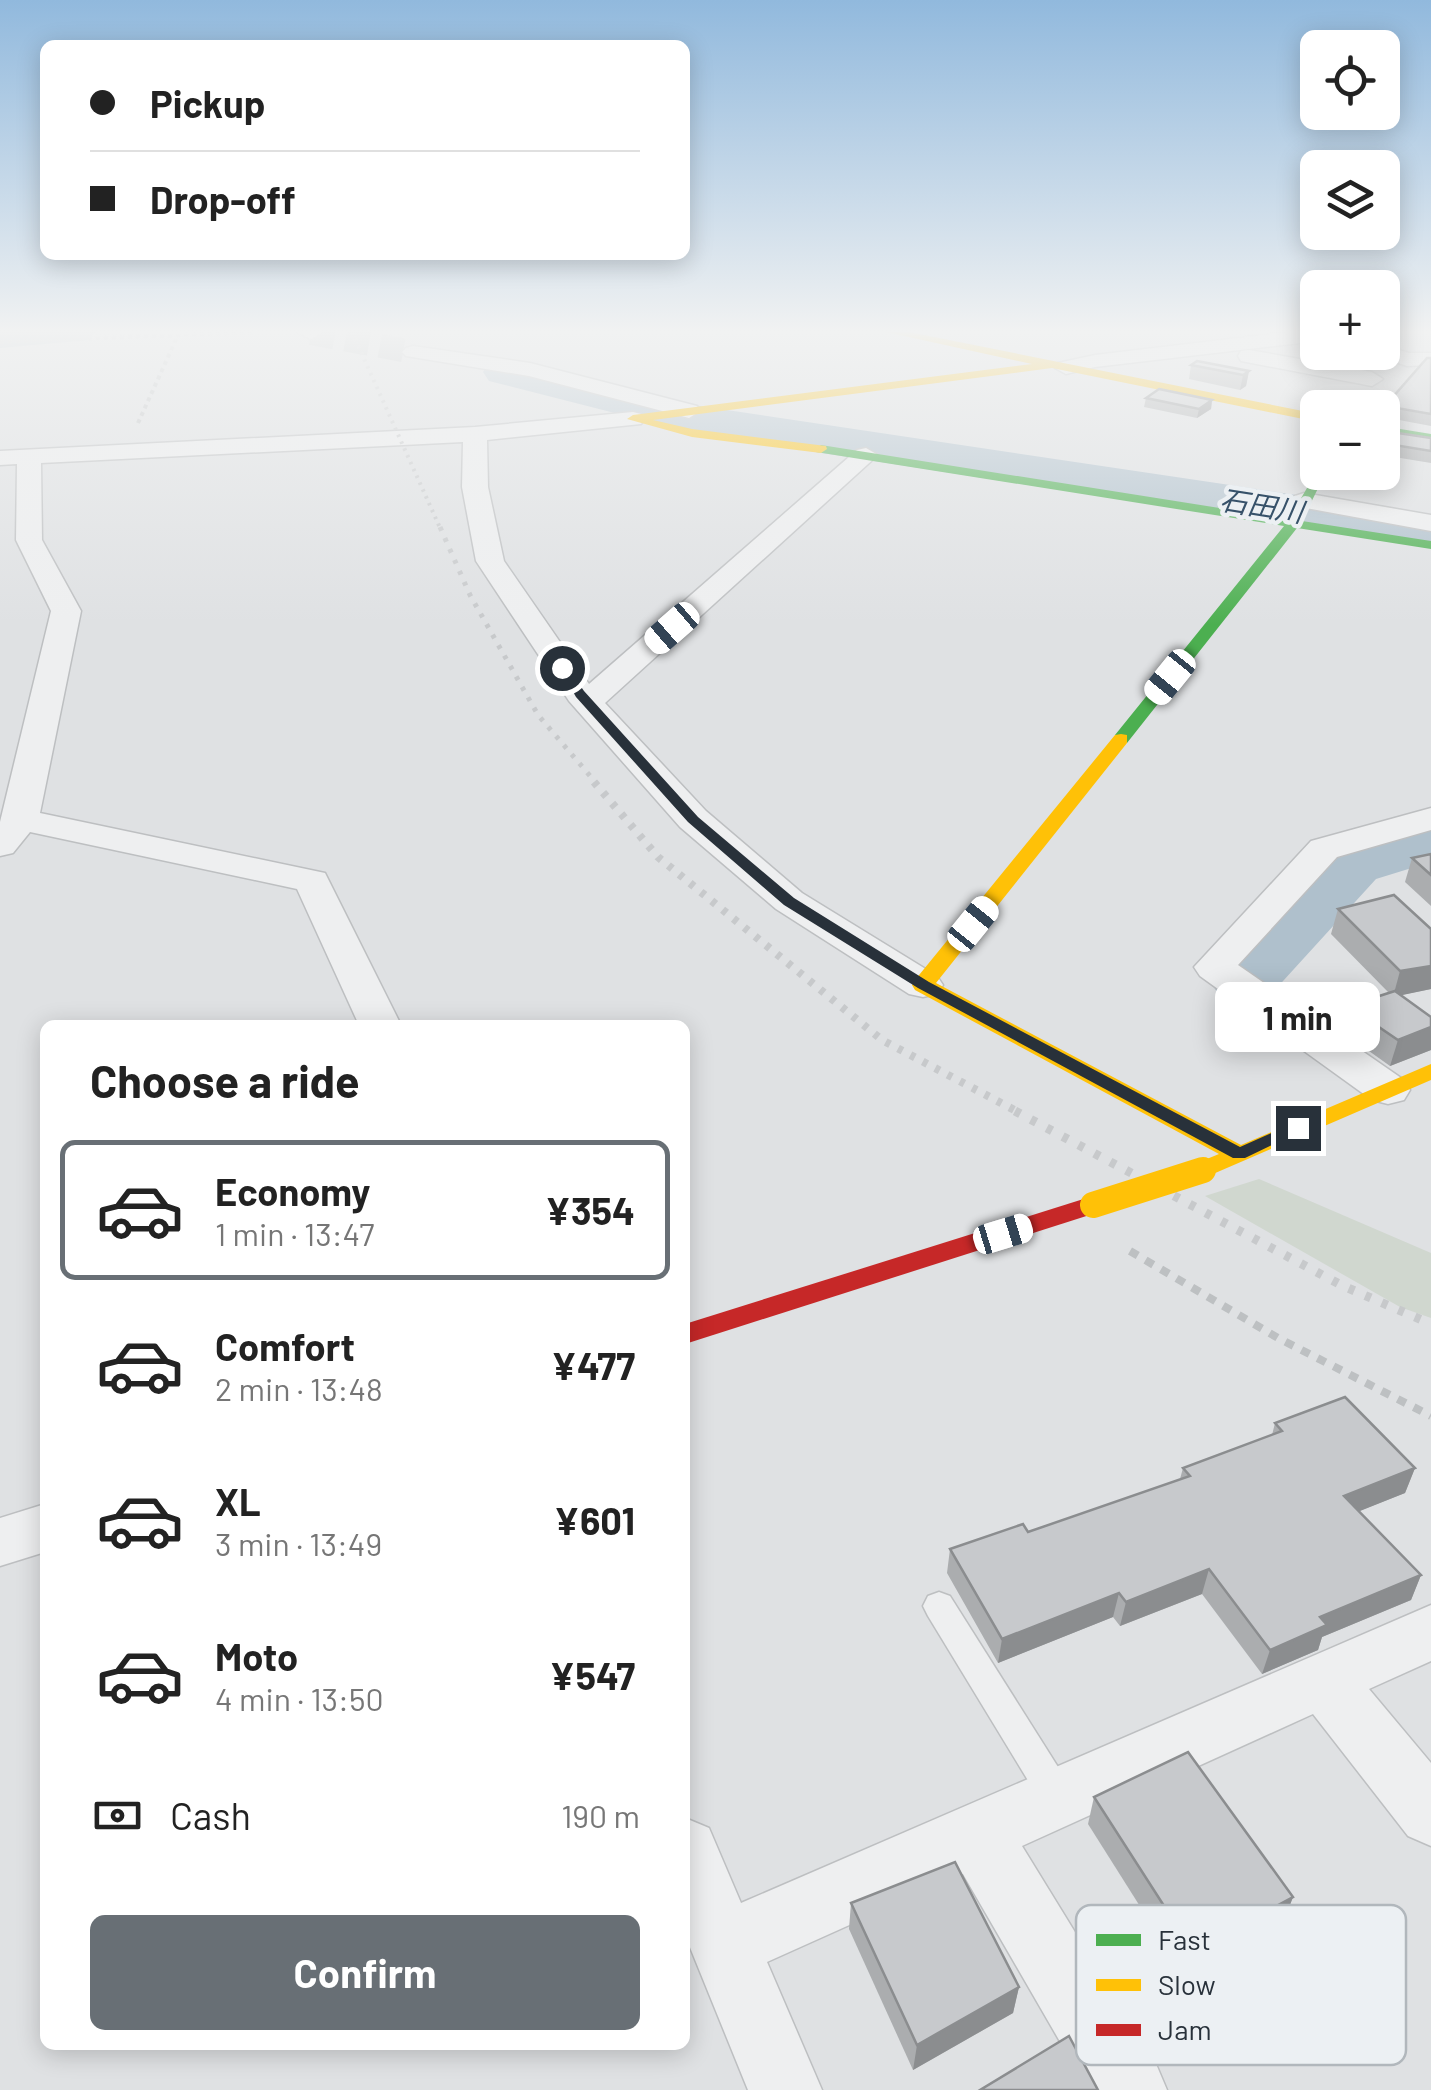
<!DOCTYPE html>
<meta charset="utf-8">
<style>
body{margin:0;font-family:Barlow,"Noto Sans JP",sans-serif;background:#f2f2f2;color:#222;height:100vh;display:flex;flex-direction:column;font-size:38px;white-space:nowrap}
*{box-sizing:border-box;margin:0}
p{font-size:32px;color:#767676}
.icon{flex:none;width:55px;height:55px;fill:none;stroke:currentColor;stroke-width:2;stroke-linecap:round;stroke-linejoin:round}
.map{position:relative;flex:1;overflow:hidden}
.side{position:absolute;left:40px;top:1020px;width:650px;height:1030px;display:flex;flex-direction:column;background:#fff;border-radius:15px;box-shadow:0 5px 25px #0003}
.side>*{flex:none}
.banner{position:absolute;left:40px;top:40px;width:650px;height:220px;border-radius:15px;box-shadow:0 5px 25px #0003;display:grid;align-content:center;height:220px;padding:0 50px;background:#fff}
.controls{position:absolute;left:1300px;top:30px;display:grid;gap:20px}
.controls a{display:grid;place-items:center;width:100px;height:100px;border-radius:15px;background:#fff;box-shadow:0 5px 25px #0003;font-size:50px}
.end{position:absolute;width:45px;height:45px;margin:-22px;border:12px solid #28313a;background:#fff;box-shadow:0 0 0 5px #fff}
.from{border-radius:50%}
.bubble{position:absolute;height:70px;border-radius:15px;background:#fff;box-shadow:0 5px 25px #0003;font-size:32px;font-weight:700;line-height:70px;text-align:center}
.car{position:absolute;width:30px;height:60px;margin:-30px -15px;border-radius:12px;box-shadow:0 0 8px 2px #0007;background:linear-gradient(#fff 24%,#345 0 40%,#fff 0 76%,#345 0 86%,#fff 0)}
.banner b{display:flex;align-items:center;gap:35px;height:95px;font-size:38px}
.banner b+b{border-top:2px solid #e0e0e0}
.banner i{width:25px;height:25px;background:#222}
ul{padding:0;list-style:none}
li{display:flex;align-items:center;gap:30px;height:140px;margin:0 20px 15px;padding:0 30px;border:5px solid transparent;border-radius:15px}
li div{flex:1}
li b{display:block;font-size:38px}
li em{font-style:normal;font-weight:700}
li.on{border-color:#686f75}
li>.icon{width:90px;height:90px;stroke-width:1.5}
h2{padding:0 50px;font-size:45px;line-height:120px}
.pay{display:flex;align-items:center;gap:25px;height:110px;padding:0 50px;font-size:38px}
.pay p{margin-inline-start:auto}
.primary-button{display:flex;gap:20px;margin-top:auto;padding:20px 50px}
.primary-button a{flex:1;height:115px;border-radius:15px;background:#686f75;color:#fff;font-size:40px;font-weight:700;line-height:115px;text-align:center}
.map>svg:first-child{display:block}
</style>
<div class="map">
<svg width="1431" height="2090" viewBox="0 0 1431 2090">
<rect width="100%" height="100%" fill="#dfe1e3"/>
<polygon fill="#d0d7cf" points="1259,1179 1431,1253 1431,1318 1400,1307 1205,1196"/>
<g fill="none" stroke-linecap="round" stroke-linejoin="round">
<g fill="#afc0cc" fill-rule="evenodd">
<polygon points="0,332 95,332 89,340 0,348"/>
<polygon points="504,359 693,405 1431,515 1431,547 693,433 489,381 483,372 489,363"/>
<polygon points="1431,819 1431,862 1376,879 1273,992 1245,998 1217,992 1206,975 1217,958 1326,849"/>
</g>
<polyline stroke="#babec1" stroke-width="24" stroke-dasharray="24 11" stroke-linecap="butt" points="311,333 413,352"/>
<defs>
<polygon id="lane" points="939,1592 950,1596 1070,1786 1075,1798 1070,1810 1058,1815 1046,1810 928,1616 923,1606 928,1596"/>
<g id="street">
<polygon points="296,332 321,332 321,333 311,339"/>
<polygon points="1288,332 1318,332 1318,341 1095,367 1066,374 1055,368 1058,363 1095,355"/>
<polygon points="1382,345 1409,353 1431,353 1431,365 1407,366 1375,355 1372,352 1382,352"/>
<polygon points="413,346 530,363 697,406 700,411 689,418 529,376 406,356 402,352 406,348"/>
<polygon points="1249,350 1372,372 1383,379 1372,386 1241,361 1238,356 1241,351"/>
<polygon points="633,412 641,414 645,419 641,424 487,440 488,487 504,561 589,684 857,450 866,448 878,455 605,703 706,811 802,893 937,976 943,985 937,994 923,997 909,994 776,909 680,827 569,701 476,561 462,487 463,442 41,463 42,540 81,611 40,813 325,873 401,1025 359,1025 297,889 30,832 13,853 0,856 0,822 51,611 16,540 17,464 0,465 0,451 475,427"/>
<polygon points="1304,493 1431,515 1431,531 1295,506 1291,501 1295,496"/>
<polygon points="1431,808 1431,830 1337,857 1238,965 1404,1080 1410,1090 1404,1100 1388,1104 1372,1100 1200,976 1194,967 1311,841"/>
<polygon points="45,1504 45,1552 0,1566 0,1518"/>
<polygon points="1431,1605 1431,1661 1369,1689 1431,1763 1431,1846 1408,1836 1313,1714 1022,1846 1156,2064 1167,2090 1088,2090 963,1874 767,1962 822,2090 748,2090 685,1935 685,1818 709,1828 741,1903"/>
</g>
</defs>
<use href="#lane" stroke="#bdbfc1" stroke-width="3"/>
<use href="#street" stroke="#bdbfc1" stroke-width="3"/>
<g stroke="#bdc0c2" stroke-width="4" stroke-dasharray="4 4" stroke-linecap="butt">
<polyline points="0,342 256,332"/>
<polyline points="138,423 178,335"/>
</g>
<polyline stroke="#bdc0c2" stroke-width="8" stroke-dasharray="9 9" stroke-linecap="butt" points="1130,1251 1278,1338 1431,1416"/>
<use href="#lane" fill="#eeeff0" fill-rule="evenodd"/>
<use href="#street" fill="#eeeff0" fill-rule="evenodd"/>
<g fill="#4caf50" fill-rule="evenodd">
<polygon points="1382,426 1431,434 1431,442 1382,434"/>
<polygon points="821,445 1289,519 1318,469 1318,472 1326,472 1302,521 1431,541 1431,549 1297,528 1127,743 1115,743 1115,735 1284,526 816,452 815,449"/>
</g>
<g fill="#ffc107" fill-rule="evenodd">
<polygon points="886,332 909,332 1318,414 1318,422 1052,368 653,420 692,429 826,446 827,449 821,453 692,437 627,419 633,415 1032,364"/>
<polygon points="1121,734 1127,735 1127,743 936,983 1241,1145 1431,1064 1431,1080 1206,1177 1197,1175 1194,1169 1197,1163 1219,1154 915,990 912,985 915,980 1115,735"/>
</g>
<polygon fill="#c62828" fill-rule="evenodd" points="1093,1196 1102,1199 1106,1205 1102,1211 685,1344 685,1324"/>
<polyline stroke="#c7c9cb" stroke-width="4" stroke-dasharray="2.5 5" stroke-linecap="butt" points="352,332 441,530"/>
<polyline stroke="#c7c9cb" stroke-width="5" stroke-dasharray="4 8" stroke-linecap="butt" points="440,527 470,595 538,715 597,784"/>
<polyline stroke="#c7c9cb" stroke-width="8" stroke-dasharray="5 9" stroke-linecap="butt" points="594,782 658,857 882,1040 1020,1113"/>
<polyline stroke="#c7c9cb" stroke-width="9" stroke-dasharray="6 12" stroke-linecap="butt" points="1015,1111 1341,1285 1431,1324"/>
<polyline stroke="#ffc107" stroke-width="26" points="1093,1205 1203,1170"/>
</g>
<g fill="#abadaf">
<polygon points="1431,358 1431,426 1383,417 1385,406"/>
<polygon points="1191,365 1249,371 1246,386 1240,390 1189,379"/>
<polygon points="1146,398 1212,400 1211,409 1197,418 1144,407"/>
<polygon points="1382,422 1384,431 1431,438 1431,463 1382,455"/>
<polygon points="1431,854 1431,906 1405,882 1412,858"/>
<polygon points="1338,909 1431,929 1431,989 1401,995 1431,1017 1431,1050 1390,1066 1341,1031 1348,1006 1389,993 1331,934"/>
<polygon points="1275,1423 1415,1468 1405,1493 1359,1511 1421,1575 1411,1600 1322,1637 1318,1650 1262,1674 1202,1594 1120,1626 1113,1617 998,1663 947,1573 950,1549 1028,1532 1180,1479 1183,1468 1272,1435"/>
<polygon points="1094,1797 1293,1897 1283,1923 1184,1976 1088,1824"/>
<polygon points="851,1903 1019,1987 1013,2013 913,2070 849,1929"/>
</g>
<g fill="#8b8d8f">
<polygon points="1249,371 1246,386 1240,390 1243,375"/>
<polygon points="1212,400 1211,409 1197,418 1199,409"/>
<polygon points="1431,966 1431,989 1393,997 1400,971"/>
<polygon points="1431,1027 1431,1050 1390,1066 1398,1040"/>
<polygon points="1415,1468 1405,1493 1335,1521 1344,1496"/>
<polygon points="1209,1569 1202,1594 1120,1626 1126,1602"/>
<polygon points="1421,1575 1411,1600 1322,1637 1318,1650 1262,1674 1270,1650 1320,1617"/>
<polygon points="1119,1593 1113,1617 998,1663 1002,1639"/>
<polygon points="1293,1897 1283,1923 1184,1976 1193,1951"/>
<polygon points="1019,1987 1013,2013 913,2070 917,2045"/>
</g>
<g fill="#c7c9cc" stroke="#8b8d8f" stroke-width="2.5">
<polygon points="1427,358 1431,358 1431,414 1385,406"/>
<polygon points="1197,361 1249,371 1243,375 1191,365"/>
<polygon points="1159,389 1212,400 1199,409 1146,398"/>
<polygon points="1382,422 1384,431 1431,438 1431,451 1382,443"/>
<polygon points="1431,854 1431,875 1412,858"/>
<polygon points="1394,895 1431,929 1431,966 1400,971 1338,909"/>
<polygon points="1395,991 1431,1017 1431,1027 1398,1040 1348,1006"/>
<polygon points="1345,1397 1415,1468 1344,1496 1421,1575 1320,1617 1327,1625 1270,1650 1209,1569 1126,1602 1119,1593 1002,1639 950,1549 1023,1524 1028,1532 1190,1476 1183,1468 1282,1431 1275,1423"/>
<polygon points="1188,1752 1293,1897 1193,1951 1094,1797"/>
<polygon points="955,1862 1019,1987 917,2045 851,1903"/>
<polygon points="1069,2036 1098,2090 980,2090"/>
</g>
<linearGradient id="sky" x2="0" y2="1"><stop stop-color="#91b9dd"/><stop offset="0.53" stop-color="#f1f2f2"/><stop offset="1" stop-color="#f1f2f2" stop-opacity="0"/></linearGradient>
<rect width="1431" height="625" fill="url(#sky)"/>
<polygon fill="#28313a" points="558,665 566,665 584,691 698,817 794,898 929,982 1240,1147 1292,1124 1305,1124 1307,1128 1245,1158 1233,1158 918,988 784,905 688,822 576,697"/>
<g text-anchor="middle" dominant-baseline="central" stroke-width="9" stroke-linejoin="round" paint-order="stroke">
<g font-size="28" font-style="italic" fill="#37526a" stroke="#ecf0f3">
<text transform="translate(1262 505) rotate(9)">石田川</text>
</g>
</g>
<rect x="1076" y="1905" width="330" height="160" rx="15" fill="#ecf0f3" stroke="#b1b7bc" stroke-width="2.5"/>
<rect x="1096" y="1934" width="45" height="12" fill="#4caf50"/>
<rect x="1096" y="1979" width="45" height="12" fill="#ffc107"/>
<rect x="1096" y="2024" width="45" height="12" fill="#c62828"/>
<g font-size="28" fill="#28313a">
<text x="1158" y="1950">Fast</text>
<text x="1158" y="1995">Slow</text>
<text x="1158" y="2040">Jam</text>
</g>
</svg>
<div class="controls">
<a><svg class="icon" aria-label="locate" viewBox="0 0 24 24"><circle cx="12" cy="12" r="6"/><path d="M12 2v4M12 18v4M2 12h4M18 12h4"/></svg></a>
<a><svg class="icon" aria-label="layers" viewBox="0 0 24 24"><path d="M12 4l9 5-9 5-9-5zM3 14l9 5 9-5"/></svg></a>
<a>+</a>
<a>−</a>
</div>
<i class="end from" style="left:562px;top:668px"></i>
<i class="end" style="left:1298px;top:1128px"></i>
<div class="bubble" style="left:1215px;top:982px;width:165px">1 min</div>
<i class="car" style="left:672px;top:628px;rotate:229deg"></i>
<i class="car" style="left:1170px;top:677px;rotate:219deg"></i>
<i class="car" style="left:973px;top:924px;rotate:39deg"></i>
<i class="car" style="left:1003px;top:1234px;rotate:73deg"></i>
<div class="banner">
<b><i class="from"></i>Pickup</b>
<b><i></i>Drop-off</b>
</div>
<section class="side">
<h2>Choose a ride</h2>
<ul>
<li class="on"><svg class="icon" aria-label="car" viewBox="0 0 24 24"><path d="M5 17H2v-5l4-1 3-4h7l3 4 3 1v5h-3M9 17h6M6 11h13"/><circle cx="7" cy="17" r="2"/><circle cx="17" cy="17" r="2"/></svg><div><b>Economy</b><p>1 min · 13:47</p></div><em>¥354</em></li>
<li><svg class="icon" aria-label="car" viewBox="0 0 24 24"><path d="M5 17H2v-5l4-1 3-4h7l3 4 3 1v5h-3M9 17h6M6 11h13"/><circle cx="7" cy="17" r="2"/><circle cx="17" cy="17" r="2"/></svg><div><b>Comfort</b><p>2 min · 13:48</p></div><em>¥477</em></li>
<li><svg class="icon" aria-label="car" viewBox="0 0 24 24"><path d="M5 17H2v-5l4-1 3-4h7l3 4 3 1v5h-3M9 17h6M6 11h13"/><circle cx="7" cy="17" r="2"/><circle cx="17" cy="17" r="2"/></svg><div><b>XL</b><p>3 min · 13:49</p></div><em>¥601</em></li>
<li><svg class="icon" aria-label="car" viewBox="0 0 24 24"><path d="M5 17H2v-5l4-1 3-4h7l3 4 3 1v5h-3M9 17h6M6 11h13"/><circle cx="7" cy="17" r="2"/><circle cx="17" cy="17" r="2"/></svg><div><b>Moto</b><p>4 min · 13:50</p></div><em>¥547</em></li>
</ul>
<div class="pay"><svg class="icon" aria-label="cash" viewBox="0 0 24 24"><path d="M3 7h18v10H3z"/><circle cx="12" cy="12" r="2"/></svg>Cash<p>190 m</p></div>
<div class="primary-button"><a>Confirm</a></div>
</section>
</div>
